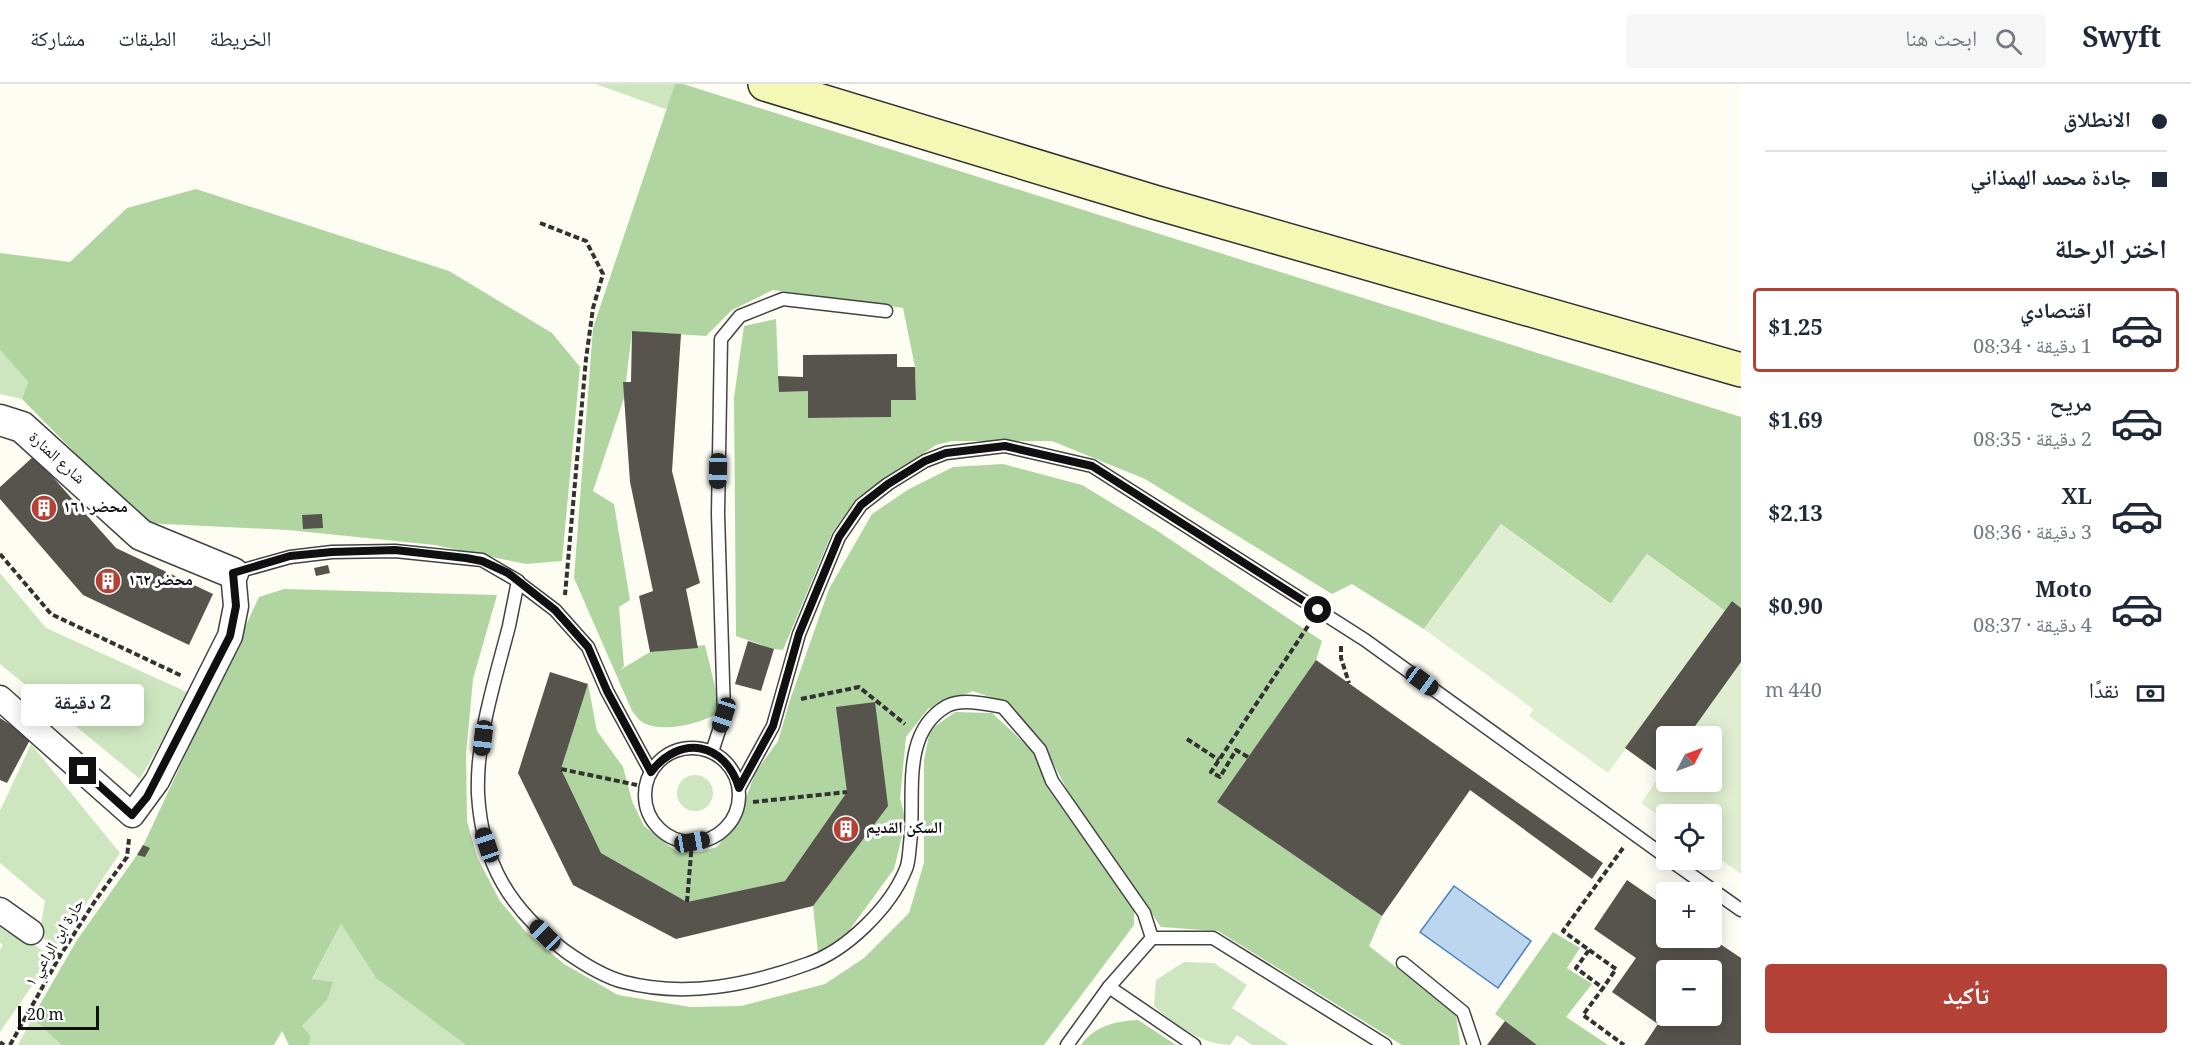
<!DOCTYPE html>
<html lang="ar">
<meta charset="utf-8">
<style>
body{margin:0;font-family:Georgia,"Noto Naskh Arabic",serif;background:#f6f6f7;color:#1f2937;direction:rtl;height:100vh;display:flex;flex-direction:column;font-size:22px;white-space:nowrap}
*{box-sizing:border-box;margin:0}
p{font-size:20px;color:#747a83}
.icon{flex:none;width:33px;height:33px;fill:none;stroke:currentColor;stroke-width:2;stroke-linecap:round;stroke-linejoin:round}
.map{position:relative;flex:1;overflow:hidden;direction:ltr}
.drawer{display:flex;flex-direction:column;background:#fff;width:450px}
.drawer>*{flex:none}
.banner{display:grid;align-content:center;height:132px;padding:0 24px;background:#fff}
.needle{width:39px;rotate:49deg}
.controls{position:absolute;left:1656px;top:642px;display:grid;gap:12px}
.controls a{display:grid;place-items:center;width:66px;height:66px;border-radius:6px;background:#fff;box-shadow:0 3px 15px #0003;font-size:30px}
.scale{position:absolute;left:18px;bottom:15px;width:81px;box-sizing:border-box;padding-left:6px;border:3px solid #101010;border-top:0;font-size:16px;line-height:21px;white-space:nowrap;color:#101010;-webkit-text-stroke:4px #fff;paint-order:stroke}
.end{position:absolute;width:27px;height:27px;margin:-14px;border:8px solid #101010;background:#fff;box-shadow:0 0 0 3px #fff}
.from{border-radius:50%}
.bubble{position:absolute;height:42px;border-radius:6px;background:#fff;box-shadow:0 3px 15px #0003;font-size:20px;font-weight:700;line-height:42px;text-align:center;direction:rtl}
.car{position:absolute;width:18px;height:36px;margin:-18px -9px;border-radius:8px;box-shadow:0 0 4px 2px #0007;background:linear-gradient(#222 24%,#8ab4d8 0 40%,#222 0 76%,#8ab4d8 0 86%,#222 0)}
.banner b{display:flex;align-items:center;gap:21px;height:57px;font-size:22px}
.banner b+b{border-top:2px solid #e0e1e3}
.banner i{width:15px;height:15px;background:#1f2937}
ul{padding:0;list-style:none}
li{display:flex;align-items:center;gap:18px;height:84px;margin:0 12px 9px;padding:0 12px;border:3px solid transparent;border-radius:6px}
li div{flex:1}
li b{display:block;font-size:22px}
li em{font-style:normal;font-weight:700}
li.on{border-color:#b34135}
li>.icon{width:54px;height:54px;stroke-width:1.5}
h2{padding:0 24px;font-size:27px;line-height:72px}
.pay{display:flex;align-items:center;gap:15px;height:66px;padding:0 24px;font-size:22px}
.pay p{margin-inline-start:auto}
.action{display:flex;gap:12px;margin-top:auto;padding:12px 24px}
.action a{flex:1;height:69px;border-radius:6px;background:#b34135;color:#fff;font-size:24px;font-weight:700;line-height:69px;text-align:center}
header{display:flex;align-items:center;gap:36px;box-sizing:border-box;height:84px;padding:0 30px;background:#fff;border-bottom:2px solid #e0e1e3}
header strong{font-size:28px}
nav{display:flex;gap:33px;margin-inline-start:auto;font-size:21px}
.search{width:420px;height:54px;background:#f6f6f7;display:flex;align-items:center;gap:15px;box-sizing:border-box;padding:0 21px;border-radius:6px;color:#747a83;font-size:22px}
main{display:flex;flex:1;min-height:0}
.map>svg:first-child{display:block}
</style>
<header>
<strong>Swyft</strong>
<div class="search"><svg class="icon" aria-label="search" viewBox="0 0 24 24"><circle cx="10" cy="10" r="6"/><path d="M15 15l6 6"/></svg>ابحث هنا</div>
<nav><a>الخريطة</a><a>الطبقات</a><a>مشاركة</a></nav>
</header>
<main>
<section class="drawer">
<div class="banner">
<b><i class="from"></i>الانطلاق</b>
<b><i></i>جادة محمد الهمذاني</b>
</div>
<h2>اختر الرحلة</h2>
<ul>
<li class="on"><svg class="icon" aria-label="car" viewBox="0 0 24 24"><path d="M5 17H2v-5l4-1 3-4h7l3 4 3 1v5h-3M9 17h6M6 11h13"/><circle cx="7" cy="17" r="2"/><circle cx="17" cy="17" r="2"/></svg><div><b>اقتصادي</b><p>1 دقيقة · 08:34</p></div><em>$1.25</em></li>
<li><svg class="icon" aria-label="car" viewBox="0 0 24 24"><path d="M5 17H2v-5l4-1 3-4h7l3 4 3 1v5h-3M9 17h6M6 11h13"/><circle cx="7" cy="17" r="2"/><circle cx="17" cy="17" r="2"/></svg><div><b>مريح</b><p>2 دقيقة · 08:35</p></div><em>$1.69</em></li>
<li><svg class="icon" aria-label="car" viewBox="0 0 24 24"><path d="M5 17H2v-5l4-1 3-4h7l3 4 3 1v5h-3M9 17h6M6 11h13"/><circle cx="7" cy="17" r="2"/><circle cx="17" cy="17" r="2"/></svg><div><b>XL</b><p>3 دقيقة · 08:36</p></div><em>$2.13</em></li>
<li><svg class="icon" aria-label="car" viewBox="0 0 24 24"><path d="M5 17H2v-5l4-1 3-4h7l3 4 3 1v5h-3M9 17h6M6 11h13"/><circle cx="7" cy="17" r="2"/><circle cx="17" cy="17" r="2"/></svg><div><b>Moto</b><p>4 دقيقة · 08:37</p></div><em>$0.90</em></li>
</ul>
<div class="pay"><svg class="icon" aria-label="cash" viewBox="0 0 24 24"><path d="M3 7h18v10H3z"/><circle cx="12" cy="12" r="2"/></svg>نقدًا<p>440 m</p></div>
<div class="action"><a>تأكيد</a></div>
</section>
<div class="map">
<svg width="1741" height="961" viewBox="0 0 1741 961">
<rect width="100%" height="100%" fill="#fefdf4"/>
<g fill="#cee6c0">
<polygon points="596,0 675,0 668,26"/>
<polygon points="0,266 28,298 22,315 0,310"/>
<polygon points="0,489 46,544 189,609 140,695 0,580"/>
<polygon points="31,660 120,769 57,863 39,852 45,817 0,779 0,727"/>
<circle cx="695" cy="709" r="18"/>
<polygon points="3,839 52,873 0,948 0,866 3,861 0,859 0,843"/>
<polygon points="341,840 376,894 466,961 309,961 311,952 302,942 327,916 312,896"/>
<path d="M1184 878 1214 879 1247 901 1232 924 1289 961H1252L1237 951 1230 961C1203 961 1173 940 1154 922L1156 896Z"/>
<polygon points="32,934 62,961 18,961"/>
</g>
<g fill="#b0d5a0">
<path d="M675 0H683L1741 333V524L1732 517 1725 527 1647 470 1611 520 1501 440 1424 545 1352 500 1332 510 1145 395 1052 357H952L936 361 857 414 832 449 783 566 774 565 736 552 734 314 744 242 776 235 779 307H808L809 334 891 333V316L916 315 915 283 903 224 773 206 732 226 706 252 632 247 624 314 593 407 614 420 630 516 619 523 624 582 620 586 650 568 705 561 718 615 716 630C700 640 664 648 646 640 640 638 636 632 632 627L574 494 593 244Z"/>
<polygon points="196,105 449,187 552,249 580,283 562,477 526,480 435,461 288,446 144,439 22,315 28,298 0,266 0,169 70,178 127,124"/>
<polygon points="1003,380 1082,401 1156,446 1322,557 1316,576 1218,718 1382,832 1369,862 1456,930 1460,961 1402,961 1218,847 1161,843 1075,721 1041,656 1001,617 973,607 928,625 906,653 900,715 906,736 894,785 848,848 818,869 813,822 847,708 785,797 687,818 601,769 561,685 588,600 597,647 623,683 632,717 644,742 677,768 700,768 717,763 738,736 755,689 778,657 790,616 829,505 872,430 909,405 953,383"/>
<polygon points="284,505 497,511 473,595 466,670 467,737 477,773 500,817 525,847 564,880 618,911 690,923 741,922 825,900 864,874 909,829 924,779 924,676 930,646 955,628 992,629 1033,667 1049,706 1134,825 1134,841 1044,961 466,961 376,894 341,840 312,895 333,898 327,916 302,942 311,952 309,961 289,961 282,947 274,961 62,961 32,934 77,856 142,764 259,513"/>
<polygon points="1553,848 1580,864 1567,884 1592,900 1566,933 1608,961 1537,961 1495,930"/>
<path d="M1138 936 1176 961H1081C1094 942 1116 937 1138 936Z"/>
</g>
<g fill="#dfeed0">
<polygon points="1501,440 1610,520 1647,470 1725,527 1608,689 1529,632 1533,625 1424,545"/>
<polygon points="1741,578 1741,790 1712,769 1712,730 1666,730 1666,737 1641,719 1666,683 1666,698 1712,698 1712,652 1688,652"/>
</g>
<polygon fill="#bdd6f0" stroke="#4b80c0" stroke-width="1.5" points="1454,802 1531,857 1498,904 1420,848"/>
<g fill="#57534d" fill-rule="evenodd">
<polygon points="632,247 681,250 672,387 700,499 686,505 698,564 650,568 639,512 653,507 630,398 623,298 631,298"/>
<polygon points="897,270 897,283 915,283 916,316 891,316 891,333 808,334 808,307 779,308 778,292 803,293 803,271"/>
<polygon points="34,372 116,464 213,510 189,561 83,511 0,415 0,403"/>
<polygon points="322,430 323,444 303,445 302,431"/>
<polygon points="328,481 330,489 316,492 314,484"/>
<polygon points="1732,517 1741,524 1741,578 1688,652 1666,652 1666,683 1661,690 1625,664"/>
<polygon points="748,557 774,565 761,607 735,600"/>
<polygon points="1316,576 1603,779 1592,795 1470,706 1382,832 1217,718"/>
<polygon points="550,588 588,600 561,685 601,769 687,818 785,797 847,708 836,623 875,618 888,722 813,822 676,855 573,801 518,689"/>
<polygon points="0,634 31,654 7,699 0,696"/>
<polygon points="143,761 150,764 145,773 137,771"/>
<path d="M1627 796 1666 823V854H1711L1741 874V961H1644L1658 940 1612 908 1636 874 1594 845ZM1666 886H1712V932H1666Z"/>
<polygon points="1505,937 1537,961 1487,961"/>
</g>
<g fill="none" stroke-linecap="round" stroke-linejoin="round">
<defs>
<g id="service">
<path d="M233 489 290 473 332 468 395 467 482 476 518 497C515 512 512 527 509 542 495 597 476 653 478 710 482 780 510 825 565 867 582 879 604 893 624 898 686 914 749 901 807 880 846 867 890 824 906 785 909 778 909 768 910 760 916 715 899 649 947 622 962 614 987 620 1003 623L1040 666 1052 697 1144 829 1152 854 1109 903 1067 961"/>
<polyline points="518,498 555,526 588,563 607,607 651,688"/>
<circle cx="692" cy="711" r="47"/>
<polyline points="712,668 724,631 718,430 721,255 740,232 783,215 886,227"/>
<polyline points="739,704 773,642 799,550 839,453 861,421 888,400 925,377 946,369 1005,362 1092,382 1365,556 1666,773"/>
<polyline points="1670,776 1741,826"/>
<polyline points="1152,854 1213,854 1385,961"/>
<polyline points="1403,879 1463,928 1474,961"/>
<polyline points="1109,903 1194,961"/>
</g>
<g id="minor">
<polyline points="0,614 132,731 157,697 230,552 236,522 233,489"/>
<polyline points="0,826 31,848"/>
</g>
<polyline id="tertiary" points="0,336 22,343 141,451 233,489"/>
<polyline id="secondary" points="765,0 1154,118 1741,286"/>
</defs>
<use href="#service" stroke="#434343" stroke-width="15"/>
<use href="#minor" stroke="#434343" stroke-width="27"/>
<use href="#tertiary" stroke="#434343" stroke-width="33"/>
<use href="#secondary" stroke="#323232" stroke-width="36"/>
<g stroke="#323232" stroke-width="4" stroke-dasharray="6 3" stroke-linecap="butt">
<polyline points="540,139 586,157 603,190 593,224 586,275 565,511"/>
<polyline points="0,470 51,530 182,592"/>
<polyline points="1341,562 1341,574 1349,599"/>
<polyline points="801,615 859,603 905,640"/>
<polyline points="1187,655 1219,676"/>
<polyline points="1248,673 1236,666 1220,693 1211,688 1308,542"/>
<polyline points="561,685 637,701"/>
<polyline points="753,718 847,708"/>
<polyline points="1623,764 1563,847 1589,866 1576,884 1603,904 1583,931 1624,961"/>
<polyline points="687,818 692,758"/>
<polyline points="48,864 60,872"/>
<polyline points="1589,866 1616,885 1603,904"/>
<polyline points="0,958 4,961"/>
<polyline points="10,961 60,872 95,817 127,773 129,755"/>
</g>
<use href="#service" stroke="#fff" stroke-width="12"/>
<use href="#minor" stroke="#fff" stroke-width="24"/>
<use href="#tertiary" stroke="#fff" stroke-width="30"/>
<use href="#secondary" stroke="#f5f7b5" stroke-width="33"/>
</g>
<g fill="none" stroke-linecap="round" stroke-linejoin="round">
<path stroke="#101010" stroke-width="8" d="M83 687 132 731 147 713 230 552 236 522 233 489 290 472 332 468 395 466 466 474 482 477 508 489 555 526 588 563 607 607 651 688C680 650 725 658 739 704L773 642 799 550 839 453 861 421 888 400 925 377 946 369 1005 362 1092 382 1318 526"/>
</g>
<defs>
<symbol id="building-disc" viewBox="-11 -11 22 22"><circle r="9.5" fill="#b34135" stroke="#fff"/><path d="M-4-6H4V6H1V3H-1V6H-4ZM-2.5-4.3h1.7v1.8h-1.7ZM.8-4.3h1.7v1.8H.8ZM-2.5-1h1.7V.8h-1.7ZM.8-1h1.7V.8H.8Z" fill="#fff"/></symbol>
</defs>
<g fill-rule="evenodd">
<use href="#building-disc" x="29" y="409" width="30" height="30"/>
<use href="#building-disc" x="93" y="482" width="30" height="30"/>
<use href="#building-disc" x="831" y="730" width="30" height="30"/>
</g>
<g text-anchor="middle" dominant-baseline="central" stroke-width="6" stroke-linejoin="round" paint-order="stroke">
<g font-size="16" fill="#101010" stroke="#fff">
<text transform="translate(56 375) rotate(42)">شارع المنارة</text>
<text transform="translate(56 859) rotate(-59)">حارة ابن الراعي ١</text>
</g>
<g font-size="16" font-weight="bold" fill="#101010" stroke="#fff" text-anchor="start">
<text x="63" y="424">محضر ١٦١</text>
<text x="128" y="497">محضر ١٦٢</text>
<text x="866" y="745">السكن القديم</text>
</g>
</g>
</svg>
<div class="controls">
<a><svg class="needle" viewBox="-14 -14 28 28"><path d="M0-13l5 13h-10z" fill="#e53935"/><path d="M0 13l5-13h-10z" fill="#747a83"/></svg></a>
<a><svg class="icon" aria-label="locate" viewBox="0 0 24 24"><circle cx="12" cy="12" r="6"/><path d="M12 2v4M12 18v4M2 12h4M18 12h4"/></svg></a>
<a>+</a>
<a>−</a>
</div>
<div class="scale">20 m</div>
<i class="end from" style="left:1318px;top:526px"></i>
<i class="end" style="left:83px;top:687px"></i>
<div class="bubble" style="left:21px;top:600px;width:123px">2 دقيقة</div>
<i class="car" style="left:718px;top:387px;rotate:181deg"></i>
<i class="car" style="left:1422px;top:597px;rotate:126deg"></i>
<i class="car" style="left:724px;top:631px;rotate:198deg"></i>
<i class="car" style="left:483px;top:654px;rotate:187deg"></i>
<i class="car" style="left:692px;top:758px;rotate:80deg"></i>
<i class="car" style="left:487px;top:761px;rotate:341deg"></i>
<i class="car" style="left:545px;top:851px;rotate:315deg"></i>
</div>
</main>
